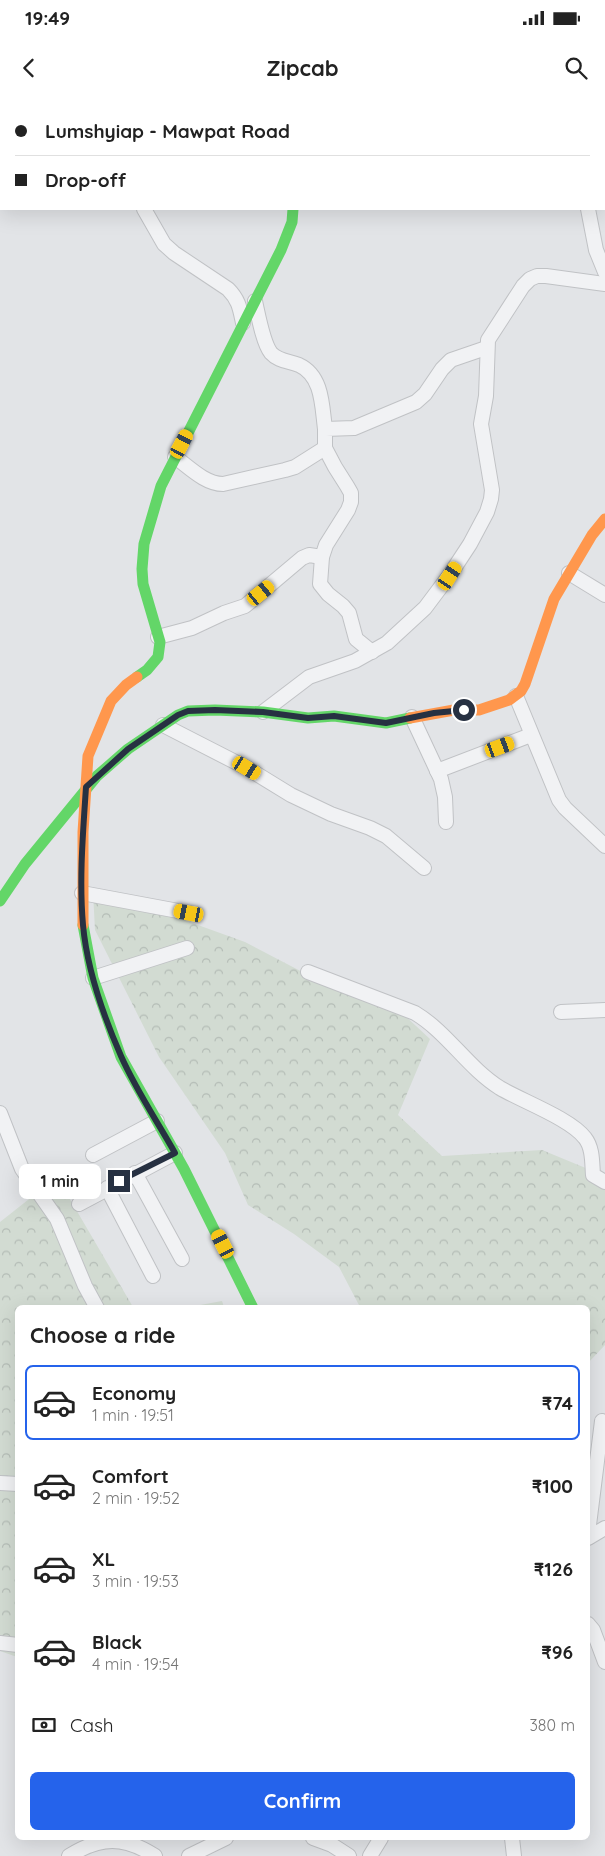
<!DOCTYPE html>
<meta charset="utf-8">
<style>
body{margin:0;font-family:Quicksand,sans-serif;background:#f2f2f2;color:#222;height:100vh;display:flex;flex-direction:column;font-size:19px;white-space:nowrap}
*{box-sizing:border-box;margin:0}
p{font-size:16px;color:#767676}
.icon{flex:none;width:28px;height:28px;fill:none;stroke:currentColor;stroke-width:2;stroke-linecap:round;stroke-linejoin:round}
.map{position:relative;flex:1;overflow:hidden}
.drawer{position:absolute;left:15px;top:1205px;width:575px;height:535px;display:flex;flex-direction:column;background:#fff;border-radius:8px;box-shadow:0 5px 20px #0002}
.drawer>*{flex:none}
.top-card{position:absolute;left:0px;top:0px;width:605px;height:110px;box-shadow:0 5px 20px #0002;display:grid;align-content:center;height:110px;padding:0 15px;background:#fff}
.end{position:absolute;width:22px;height:22px;margin:-11px;border:6px solid #273142;background:#fff;box-shadow:0 0 0 2px #fff}
.from{border-radius:50%}
.bubble{position:absolute;height:35px;border-radius:8px;background:#fff;box-shadow:0 5px 20px #0002;font-size:16px;font-weight:700;line-height:35px;text-align:center}
.car{position:absolute;width:15px;height:30px;margin:-15px -8px;border-radius:6px;box-shadow:0 0 4px 1px #0007;background:linear-gradient(#f5c518 24%,#345 0 40%,#f5c518 0 76%,#345 0 86%,#f5c518 0)}
.top-card b{display:flex;align-items:center;gap:18px;height:48px;font-size:19px}
.top-card b+b{border-top:1px solid #e0e0e0}
.top-card i{width:12px;height:12px;background:#222}
ul{padding:0;list-style:none}
li{display:flex;align-items:center;gap:15px;height:75px;margin:0 10px 8px;padding:0 5px;border:2px solid transparent;border-radius:8px}
li div{flex:1}
li b{display:block;font-size:19px}
li em{font-style:normal;font-weight:700}
li.current{border-color:#2563eb}
li>.icon{width:45px;height:45px;stroke-width:1.5}
h2{padding:0 15px;font-size:22px;line-height:60px}
.pay{display:flex;align-items:center;gap:12px;height:55px;padding:0 15px;font-size:19px}
.pay p{margin-inline-start:auto}
.button{display:flex;gap:10px;margin-top:auto;padding:10px 15px}
.button a{flex:1;height:58px;border-radius:8px;background:#2563eb;color:#fff;font-size:20px;font-weight:700;line-height:58px;text-align:center}
.status{display:flex;justify-content:space-between;align-items:center;height:35px;padding:0 25px;background:#fff;direction:ltr}
.status svg{height:14px;fill:currentColor}
header{display:flex;justify-content:space-between;align-items:center;height:65px;padding:0 15px;background:#fff;font-size:22px;font-weight:700}
.map>svg:first-child{display:block}
</style>
<div class="status"><b>19:49</b><svg viewBox="0 0 49 12"><path d="M0 12V9h3v3zM5 12V6h3v6zM10 12V3h3v9zM15 12V0h3v12zM26 1h20v11H26zM47 4h2v5h-2z"/></svg></div>
<header><svg class="icon" aria-label="back" viewBox="0 0 24 24"><path d="M15 5l-7 7 7 7"/></svg>Zipcab<svg class="icon" aria-label="search" viewBox="0 0 24 24"><circle cx="10" cy="10" r="6"/><path d="M15 15l6 6"/></svg></header>
<div class="map">
<svg width="605" height="1756" viewBox="0 0 605 1756">
<defs>
<pattern id="forest-crowns" width="20" height="18" patternUnits="userSpaceOnUse" patternTransform="scale(1.25)"><rect width="20" height="18" fill="#d2dbd2"/><path d="M2 6a3 3 0 1 1 6 0M12 15a3 3 0 1 1 6 0" fill="none" stroke="#b4bcb6"/></pattern>
</defs>
<rect width="100%" height="100%" fill="#e2e4e7"/>
<g fill="url(#forest-crowns)">
<polygon points="93,792 173,816 245,842 310,876 401,912 430,939 398,1015 442,1056 542,1050 605,1076 605,1245 588,1263 588,1208 360,1207 339,1167 294,1134 248,1105 225,1053 159,957 95,830"/>
<polygon points="57,1077 133,1207 18,1208 17,1557 0,1551 0,1122"/>
<polygon points="222,1201 224,1207 189,1207"/>
</g>
<g fill="none" stroke-linecap="round" stroke-linejoin="round">
<defs>
<g id="street">
<polyline points="124,0 124,1"/>
<polyline points="278,0 278,1"/>
<polyline points="500,0 501,1"/>
<polyline points="0,64 1,63"/>
<path d="M144 109 164 144 174 153 228 189C239 200 240 209 243 223"/>
<polyline points="588,109 596,150 605,172"/>
<path d="M255 201C258 214 263 243 271 253 278 261 289 261 299 265 323 276 322 307 325 329"/>
<path d="M175 357C189 367 205 384 223 384L285 370 295 367 325 348"/>
<polyline points="569,473 605,495"/>
<polyline points="158,537 192,528 224,513 245,506 302,458 309,455 322,457"/>
<polyline points="372,552 356,539 349,513 343,506 328,494 320,484 322,457 326,445 348,410 351,402 351,393 347,386 335,367 325,348 325,329 354,328 416,302 425,294 442,269 451,260 486,248"/>
<polyline points="516,596 559,700 565,708 605,746"/>
<polyline points="263,612 309,577 355,561 387,543 425,508 449,476 470,444 487,412 491,399 492,390 481,324 486,296 488,240 523,186 530,179 537,176 546,176 605,184"/>
<polyline points="412,617 441,679 445,697 446,722"/>
<polyline points="163,625 247,668 291,695 331,714 370,728 386,736 424,768"/>
<polyline points="437,671 531,635"/>
<polyline points="82,793 189,813"/>
<path d="M308 872 415 913C448 933 467 967 500 988 522 1001 571 1019 585 1038 593 1048 592 1063 593 1075L605 1082"/>
<polyline points="93,878 187,848"/>
<polyline points="561,912 605,910"/>
<polyline points="0,1013 22,1069 57,1119 85,1186 97,1208"/>
<polyline points="93,1055 157,1021"/>
<polyline points="135,1073 182,1159"/>
<polyline points="107,1088 153,1176"/>
<polyline points="79,1104 175,1053"/>
<polyline points="0,1383 18,1384"/>
<polyline points="588,1433 602,1321"/>
<polyline points="588,1438 605,1428"/>
<polyline points="588,1524 593,1530 605,1562"/>
<polyline points="0,1543 18,1545"/>
<polyline points="313,1738 332,1745 349,1756"/>
<polyline points="512,1738 514,1756"/>
<path d="M69 1756C101 1736 124 1736 155 1756"/>
<polyline points="189,1756 226,1738"/>
<polyline points="370,1756 381,1738"/>
</g>
</defs>
<use href="#street" stroke="#c0c2c5" stroke-width="16"/>
<use href="#street" stroke="#f1f2f4" stroke-width="14"/>
<g stroke="#63d668" stroke-width="11">
<polyline points="137,577 147,570 158,557 160,542 143,484 142,469 144,444 161,386 281,150 292,122 293,109"/>
<polyline points="0,801 25,764 97,676 128,649 178,615 188,611 215,610 263,612 308,618 334,616 386,623 410,618"/>
<polyline points="83,825 93,878 121,957 184,1069 253,1208"/>
</g>
<g stroke="#ff974d" stroke-width="11">
<polyline points="410,618 454,610 479,610 509,600 521,591 525,584 554,499 592,435 605,419"/>
<polyline points="83,825 83,732 88,656 111,601 126,585 137,577"/>
</g>
</g>
<g fill="none" stroke-linecap="round" stroke-linejoin="round">
<path stroke="#273142" stroke-width="6" d="M119 1081 175 1053C157 1021 136 990 121 956 103 915 87 869 83 825 79 779 83 733 86 687L128 649 178 615 188 611 215 610 263 612 308 618 334 616 386 623 434 613 464 610"/>
</g>
</svg>
<i class="end from" style="left:464px;top:610px"></i>
<i class="end" style="left:119px;top:1081px"></i>
<div class="bubble" style="left:19px;top:1064px;width:82px">1 min</div>
<i class="car" style="left:182px;top:344px;rotate:28deg"></i>
<i class="car" style="left:450px;top:476px;rotate:33deg"></i>
<i class="car" style="left:261px;top:493px;rotate:51deg"></i>
<i class="car" style="left:500px;top:647px;rotate:70deg"></i>
<i class="car" style="left:247px;top:668px;rotate:121deg"></i>
<i class="car" style="left:189px;top:813px;rotate:281deg"></i>
<i class="car" style="left:223px;top:1144px;rotate:333deg"></i>
<div class="top-card">
<b><i class="from"></i>Lumshyiap - Mawpat Road</b>
<b><i></i>Drop-off</b>
</div>
<section class="drawer">
<h2>Choose a ride</h2>
<ul>
<li class="current"><svg class="icon" aria-label="car" viewBox="0 0 24 24"><path d="M5 17H2v-5l4-1 3-4h7l3 4 3 1v5h-3M9 17h6M6 11h13"/><circle cx="7" cy="17" r="2"/><circle cx="17" cy="17" r="2"/></svg><div><b>Economy</b><p>1 min · 19:51</p></div><em>₹74</em></li>
<li><svg class="icon" aria-label="car" viewBox="0 0 24 24"><path d="M5 17H2v-5l4-1 3-4h7l3 4 3 1v5h-3M9 17h6M6 11h13"/><circle cx="7" cy="17" r="2"/><circle cx="17" cy="17" r="2"/></svg><div><b>Comfort</b><p>2 min · 19:52</p></div><em>₹100</em></li>
<li><svg class="icon" aria-label="car" viewBox="0 0 24 24"><path d="M5 17H2v-5l4-1 3-4h7l3 4 3 1v5h-3M9 17h6M6 11h13"/><circle cx="7" cy="17" r="2"/><circle cx="17" cy="17" r="2"/></svg><div><b>XL</b><p>3 min · 19:53</p></div><em>₹126</em></li>
<li><svg class="icon" aria-label="car" viewBox="0 0 24 24"><path d="M5 17H2v-5l4-1 3-4h7l3 4 3 1v5h-3M9 17h6M6 11h13"/><circle cx="7" cy="17" r="2"/><circle cx="17" cy="17" r="2"/></svg><div><b>Black</b><p>4 min · 19:54</p></div><em>₹96</em></li>
</ul>
<div class="pay"><svg class="icon" aria-label="cash" viewBox="0 0 24 24"><path d="M3 7h18v10H3z"/><circle cx="12" cy="12" r="2"/></svg>Cash<p>380 m</p></div>
<div class="button"><a>Confirm</a></div>
</section>
</div>
